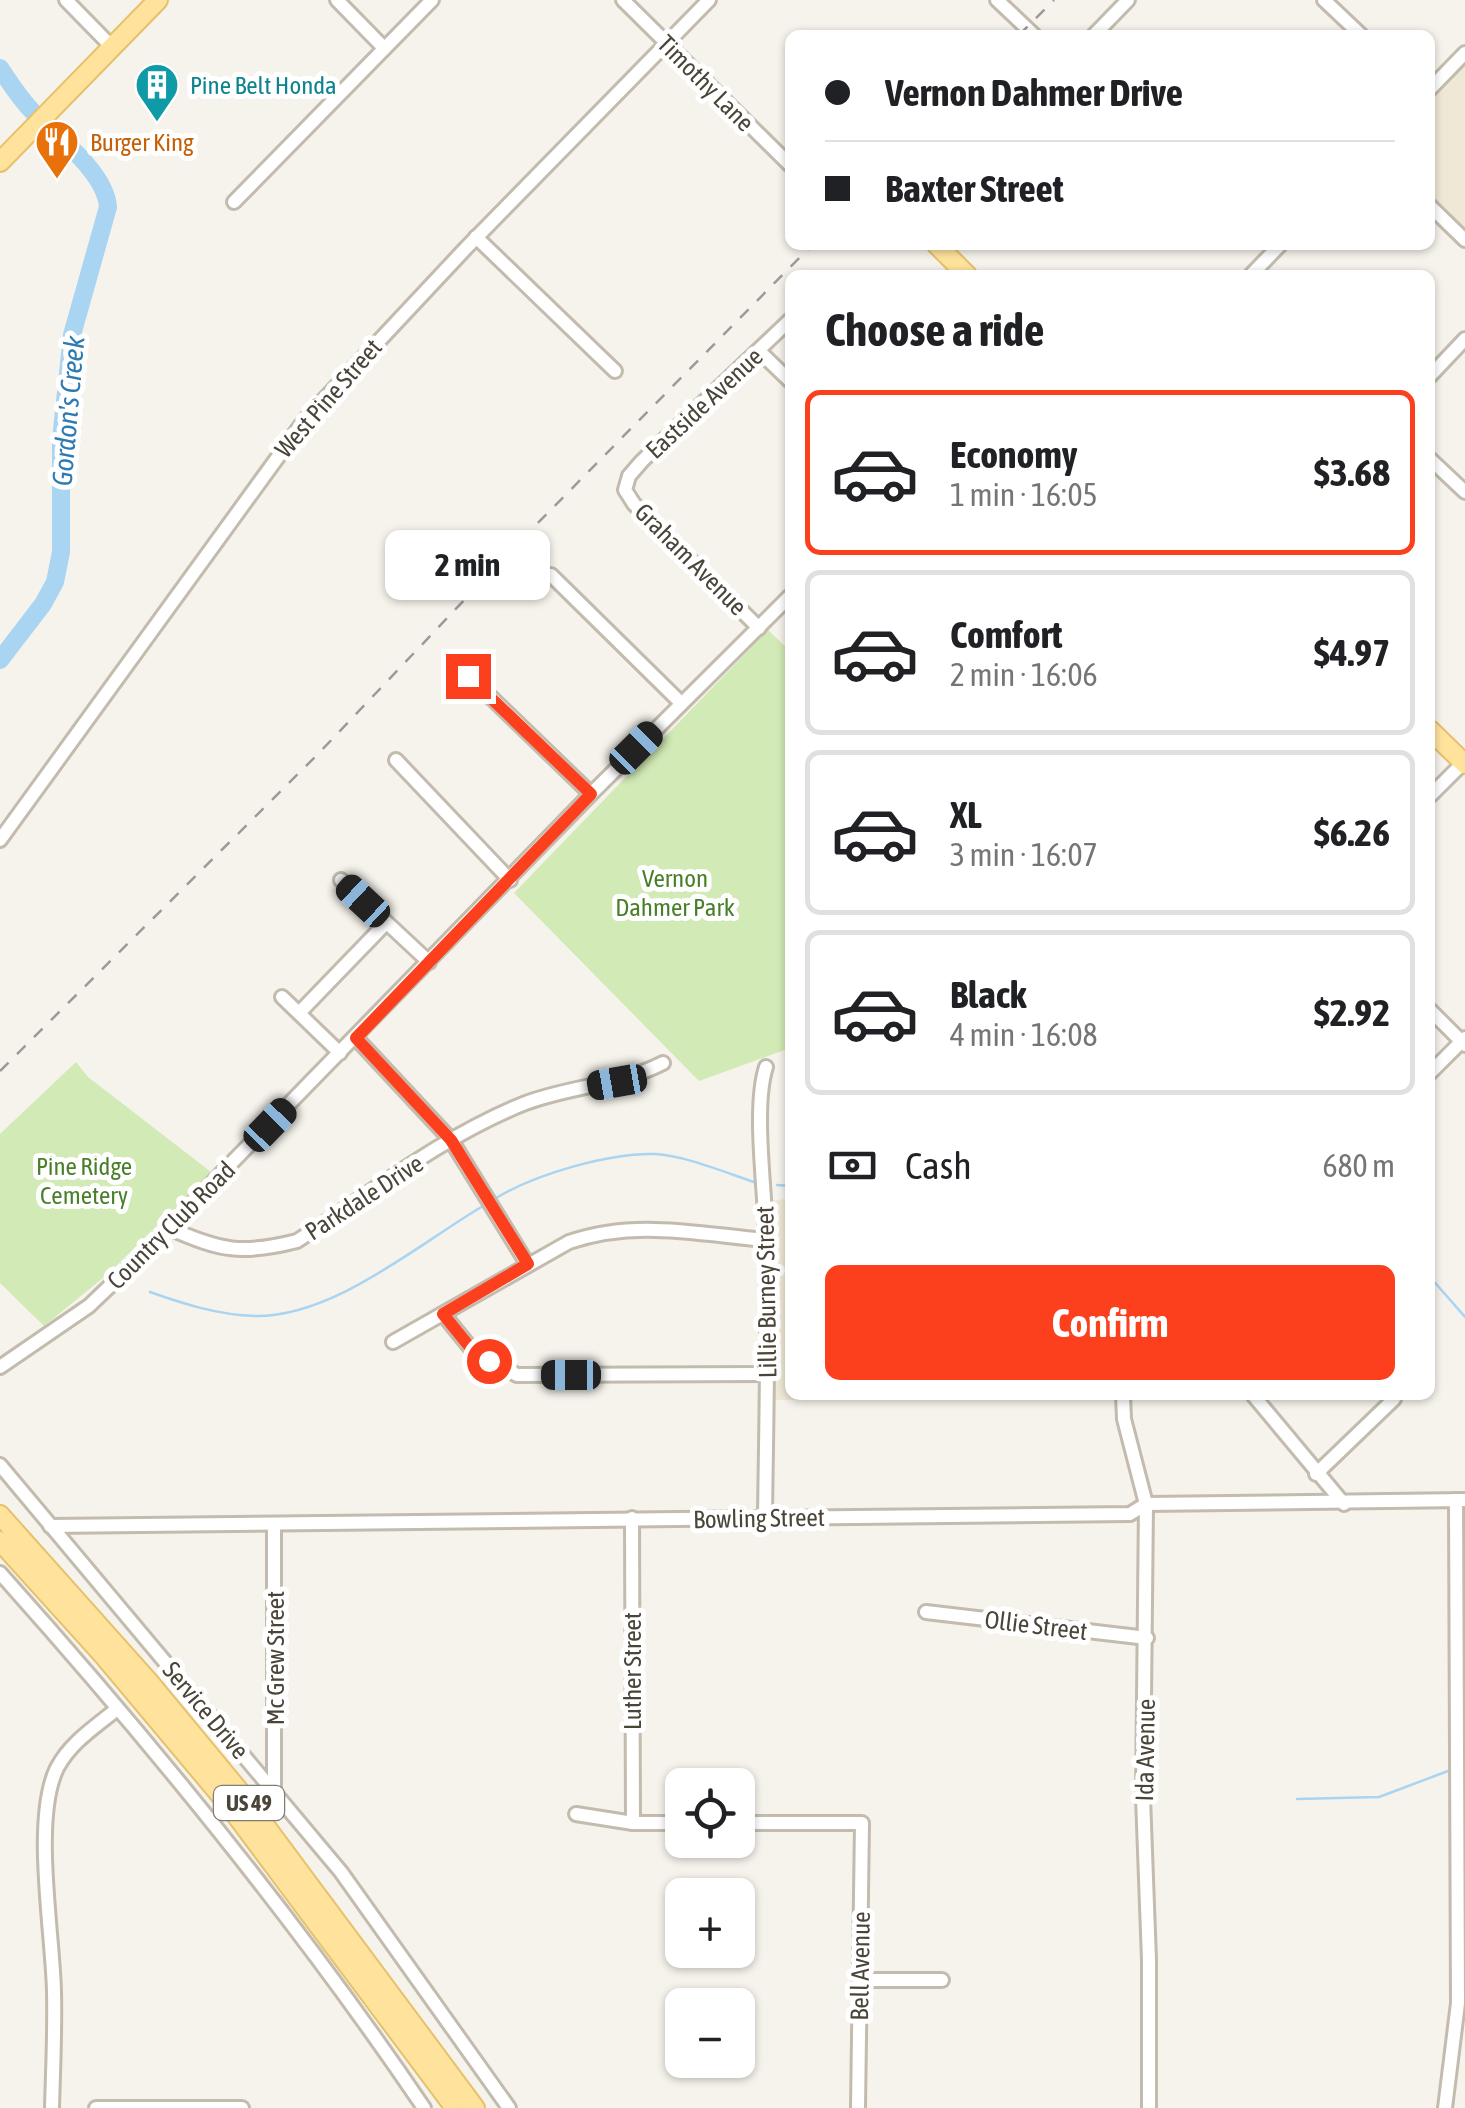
<!DOCTYPE html>
<meta charset="utf-8">
<style>
body{margin:0;font-family:"Asap Condensed",sans-serif;background:#f2f2f2;color:#202124;height:100vh;display:flex;flex-direction:column;font-size:38px;white-space:nowrap}
*{box-sizing:border-box;margin:0}
p{font-size:32px;color:#757577}
.icon{flex:none;width:55px;height:55px;fill:none;stroke:currentColor;stroke-width:2;stroke-linecap:round;stroke-linejoin:round}
.map{position:relative;flex:1;overflow:hidden}
.panel{position:absolute;left:785px;top:270px;width:650px;height:1130px;display:flex;flex-direction:column;background:#fff;border-radius:15px;box-shadow:0 2px 8px #0004}
.panel>*{flex:none}
.banner{position:absolute;left:785px;top:30px;width:650px;height:220px;border-radius:15px;box-shadow:0 2px 8px #0004;display:grid;align-content:center;height:220px;padding:0 40px;background:#fff}
.tools{position:absolute;left:665px;top:1768px;display:grid;gap:20px}
.tools a{display:grid;place-items:center;width:90px;height:90px;border-radius:15px;background:#fff;box-shadow:0 2px 8px #0004;font-size:50px}
.end{position:absolute;width:45px;height:45px;margin:-22px;border:12px solid #fc3f1d;background:#fff;box-shadow:0 0 0 5px #fff}
.from{border-radius:50%}
.bubble{position:absolute;height:70px;border-radius:15px;background:#fff;box-shadow:0 2px 8px #0004;font-size:32px;font-weight:700;line-height:70px;text-align:center}
.car{position:absolute;width:30px;height:60px;margin:-30px -15px;border-radius:12px;box-shadow:0 0 8px 2px #0007;background:linear-gradient(#222 24%,#8ab4d8 0 40%,#222 0 76%,#8ab4d8 0 86%,#222 0)}
.banner b{display:flex;align-items:center;gap:35px;height:95px;font-size:38px}
.banner b+b{border-top:2px solid #e0e0e0}
.banner i{width:25px;height:25px;background:#202124}
ul{padding:0;list-style:none}
li{display:flex;align-items:center;gap:30px;height:165px;margin:0 20px 15px;padding:0 20px;border:5px solid #e0e0e0;border-radius:15px}
li div{flex:1}
li b{display:block;font-size:38px}
li em{font-style:normal;font-weight:700}
li.active{border-color:#fc3f1d}
li>.icon{width:90px;height:90px;stroke-width:1.5}
h2{padding:0 40px;font-size:45px;line-height:120px}
.pay{display:flex;align-items:center;gap:25px;height:110px;padding:0 40px;font-size:38px}
.pay p{margin-inline-start:auto}
.action{display:flex;gap:20px;margin-top:auto;padding:20px 40px}
.action a{flex:1;height:115px;border-radius:15px;background:#fc3f1d;color:#fff;font-size:40px;font-weight:700;line-height:115px;text-align:center}
.map>svg:first-child{display:block}
</style>
<div class="map">
<svg width="1465" height="2108" viewBox="0 0 1465 2108">
<rect width="100%" height="100%" fill="#f6f3ec"/>
<g fill="#efe8d6">
<polygon points="1465,59 1465,229 1430,197 1430,96"/>
<polygon points="790,1198 790,1395 1106,1395 1106,1398 774,1400 771,1201"/>
</g>
<g fill="#d2eab5">
<polygon points="768,630 790,651 790,1048 699,1081 514,893"/>
<polygon points="76,1062 88,1077 211,1172 109,1273 44,1326 0,1283 0,1134"/>
</g>
<g fill="none" stroke-linecap="round" stroke-linejoin="round">
<g stroke="#a9d4f2" stroke-width="2.5">
<polyline points="777,1185 790,1186"/>
<path d="M496 1198C536 1174 608 1153 655 1154 683 1155 727 1173 754 1182"/>
<polyline points="1430,1277 1465,1317"/>
<path d="M150 1292C184 1304 218 1315 255 1316 334 1317 417 1245 483 1206"/>
<polyline points="1297,1799 1379,1797 1448,1771"/>
</g>
<path stroke="#a9d4f2" stroke-width="18" d="M0 68C10 83 20 99 33 112 57 136 106 173 108 207L72 335 61 440V552L55 582 43 604 0 660"/>
<defs>
<g id="minor">
<polyline points="66,0 112,47"/>
<polyline points="337,0 384,48"/>
<polyline points="623,0 790,165"/>
<polyline points="997,0 1034,35"/>
<polyline points="1324,0 1361,35"/>
<polyline points="1094,35 1128,0"/>
<polyline points="1430,89 1465,53"/>
<polyline points="234,202 432,0"/>
<polyline points="1430,206 1465,240"/>
<polyline points="476,237 615,371"/>
<polyline points="1251,275 1280,245"/>
<polyline points="759,351 790,381"/>
<polyline points="1430,376 1465,339"/>
<polyline points="1430,459 1465,492"/>
<polyline points="551,575 681,703"/>
<polyline points="759,628 634,504 625,490 629,476 642,461 790,320"/>
<polyline points="469,676 591,794"/>
<polyline points="396,760 510,880"/>
<polyline points="1430,796 1465,761"/>
<polyline points="0,840 304,421 466,248 709,0"/>
<polyline points="341,880 429,962"/>
<polyline points="282,997 340,1053"/>
<polyline points="1430,1010 1465,1045"/>
<polyline points="300,1012 386,923"/>
<polyline points="356,1038 451,1140 528,1265"/>
<polyline points="1430,1073 1465,1038"/>
<path d="M169 1228C221 1251 242 1255 297 1241 370 1194 441 1137 523 1104 569 1086 618 1086 663 1063"/>
<polyline points="443,1314 473,1351 517,1375 767,1374"/>
<path d="M393 1342 569 1242C635 1219 698 1234 766 1240"/>
<polyline points="0,1367 89,1306 136,1261 591,794 790,596"/>
<polyline points="1123,1395 1124,1419 1146,1504 1143,1797 1149,1960 1149,2108"/>
<polyline points="1253,1395 1344,1504"/>
<polyline points="0,1465 341,1872 509,2108"/>
<polyline points="1316,1474 1394,1399"/>
<polyline points="632,1518 633,1823"/>
<path d="M765 1518C766 1424 769 1329 766 1235 765 1189 753 1107 766 1067"/>
<polyline points="274,1524 274,1791"/>
<polyline points="50,1526 1130,1514 1146,1504 1465,1500"/>
<path d="M0 1573C152 1743 296 1919 424 2108"/>
<polyline points="926,1612 1147,1638"/>
<polyline points="576,1814 633,1823 682,1823"/>
<polyline points="738,1823 862,1823 858,2108"/>
<polyline points="860,1980 942,1980"/>
<path d="M52 2108C53 2069 55 2030 54 1992 53 1934 32 1819 57 1768 71 1742 95 1727 117 1709"/>
<polyline points="96,2108 242,2108"/>
<polyline points="1445,2108 1458,2003 1456,1500"/>
</g>
<g id="major">
<polyline points="0,162 158,0"/>
<polyline points="937,245 967,275"/>
<polyline points="1430,730 1465,764"/>
<polyline points="0,1515 149,1682 240,1792 475,2108"/>
<polyline points="0,1541 103,1655 227,1803 455,2108"/>
</g>
</defs>
<use href="#minor" stroke="#c2bbae" stroke-width="18"/>
<use href="#major" stroke="#e6c16a" stroke-width="22"/>
<use href="#minor" stroke="#fff" stroke-width="12"/>
<use href="#major" stroke="#ffe39c" stroke-width="18"/>
<g stroke="#9a9a9a" stroke-width="2.5" stroke-dasharray="12 12" stroke-linecap="butt">
<polyline points="1019,35 1054,0"/>
<polyline points="0,1071 319,753 526,535 812,245"/>
</g>
</g>
<g fill="none" stroke-linecap="round" stroke-linejoin="round">
<polyline stroke="#fc3f1d" stroke-width="12" points="468,676 591,794 356,1038 451,1140 528,1264 443,1314 473,1351 489,1361"/>
</g>
<defs>
<symbol id="building-pin" viewBox="-11 -11 22 30"><path d="M0 17L-7.5 6A9.5 9.5 0 1 1 7.5 6Z" fill="#0f9aa8" stroke="#fff"/><path d="M-4-6H4V6H1V3H-1V6H-4ZM-2.5-4.3h1.7v1.8h-1.7ZM.8-4.3h1.7v1.8H.8ZM-2.5-1h1.7V.8h-1.7ZM.8-1h1.7V.8H.8Z" fill="#fff"/></symbol>
<symbol id="restaurant-pin" viewBox="-11 -11 22 30"><path d="M0 17L-7.5 6A9.5 9.5 0 1 1 7.5 6Z" fill="#e8710a" stroke="#fff"/><path d="M-5-6h1v4h1v-4h1v4h1v-4h1v5L-1.5 .5V6h-2V.5L-5-1ZM5-6V6H3V1.5H1.5Q1.5-4 5-6Z" fill="#fff"/></symbol>
</defs>
<g fill-rule="evenodd">
<use href="#building-pin" x="132" y="60" width="50" height="68"/>
<use href="#restaurant-pin" x="32" y="117" width="50" height="68"/>
</g>
<g text-anchor="middle" dominant-baseline="central" stroke-width="10" stroke-linejoin="round" paint-order="stroke">
<rect fill="#fff" stroke="#817c74" stroke-width="2.5" x="214" y="1786" width="70" height="34" rx="8"/>
<g font-size="22" font-weight="bold" fill="#4b4439">
<text x="249" y="1803">US 49</text>
</g>
<g font-size="25" fill="#4b4439" stroke="#fff">
<text transform="translate(706 83) rotate(45)">Timothy Lane</text>
<text transform="translate(328 398) rotate(-49)">West Pine Street</text>
<text transform="translate(704 403) rotate(-43)">Eastside Avenue</text>
<text transform="translate(691 559) rotate(45)">Graham Avenue</text>
<text transform="translate(364 1197) rotate(-33)">Parkdale Drive</text>
<text transform="translate(171 1225) rotate(-45)">Country Club Road</text>
<text transform="translate(766 1292) rotate(-91)">Lillie Burney Street</text>
<text transform="translate(759 1518) rotate(-1)">Bowling Street</text>
<text transform="translate(1036 1625) rotate(7)">Ollie Street</text>
<text transform="translate(275 1658) rotate(-90)">Mc Grew Street</text>
<text transform="translate(632 1671) rotate(-90)">Luther Street</text>
<text transform="translate(206 1710) rotate(50)">Service Drive</text>
<text transform="translate(1145 1750) rotate(-89)">Ida Avenue</text>
<text transform="translate(860 1966) rotate(-89)">Bell Avenue</text>
</g>
<g font-size="25" fill="#0d838f" stroke="#fff" text-anchor="start">
<text x="190" y="85">Pine Belt Honda</text>
</g>
<g font-size="25" fill="#c56008" stroke="#fff" text-anchor="start">
<text x="90" y="142">Burger King</text>
</g>
<g font-size="25" fill="#4a7f2a" stroke="#fff">
<text x="675" y="878">Vernon<tspan x="675" dy="29">Dahmer Park</tspan></text>
<text x="84" y="1166">Pine Ridge<tspan x="84" dy="29">Cemetery</tspan></text>
</g>
<g font-size="28" font-style="italic" fill="#2e7ab2" stroke="#fff">
<text transform="translate(68 411) rotate(-85)">Gordon's Creek</text>
</g>
</g>
</svg>
<div class="tools">
<a><svg class="icon" aria-label="locate" viewBox="0 0 24 24"><circle cx="12" cy="12" r="6"/><path d="M12 2v4M12 18v4M2 12h4M18 12h4"/></svg></a>
<a>+</a>
<a>−</a>
</div>
<i class="end from" style="left:489px;top:1361px"></i>
<i class="end" style="left:468px;top:676px"></i>
<div class="bubble" style="left:385px;top:530px;width:165px">2 min</div>
<i class="car" style="left:636px;top:748px;rotate:45deg"></i>
<i class="car" style="left:363px;top:901px;rotate:313deg"></i>
<i class="car" style="left:617px;top:1082px;rotate:260deg"></i>
<i class="car" style="left:270px;top:1125px;rotate:44deg"></i>
<i class="car" style="left:571px;top:1375px;rotate:270deg"></i>
<div class="banner">
<b><i class="from"></i>Vernon Dahmer Drive</b>
<b><i></i>Baxter Street</b>
</div>
<section class="panel">
<h2>Choose a ride</h2>
<ul>
<li class="active"><svg class="icon" aria-label="car" viewBox="0 0 24 24"><path d="M5 17H2v-5l4-1 3-4h7l3 4 3 1v5h-3M9 17h6M6 11h13"/><circle cx="7" cy="17" r="2"/><circle cx="17" cy="17" r="2"/></svg><div><b>Economy</b><p>1 min · 16:05</p></div><em>$3.68</em></li>
<li><svg class="icon" aria-label="car" viewBox="0 0 24 24"><path d="M5 17H2v-5l4-1 3-4h7l3 4 3 1v5h-3M9 17h6M6 11h13"/><circle cx="7" cy="17" r="2"/><circle cx="17" cy="17" r="2"/></svg><div><b>Comfort</b><p>2 min · 16:06</p></div><em>$4.97</em></li>
<li><svg class="icon" aria-label="car" viewBox="0 0 24 24"><path d="M5 17H2v-5l4-1 3-4h7l3 4 3 1v5h-3M9 17h6M6 11h13"/><circle cx="7" cy="17" r="2"/><circle cx="17" cy="17" r="2"/></svg><div><b>XL</b><p>3 min · 16:07</p></div><em>$6.26</em></li>
<li><svg class="icon" aria-label="car" viewBox="0 0 24 24"><path d="M5 17H2v-5l4-1 3-4h7l3 4 3 1v5h-3M9 17h6M6 11h13"/><circle cx="7" cy="17" r="2"/><circle cx="17" cy="17" r="2"/></svg><div><b>Black</b><p>4 min · 16:08</p></div><em>$2.92</em></li>
</ul>
<div class="pay"><svg class="icon" aria-label="cash" viewBox="0 0 24 24"><path d="M3 7h18v10H3z"/><circle cx="12" cy="12" r="2"/></svg>Cash<p>680 m</p></div>
<div class="action"><a>Confirm</a></div>
</section>
</div>
